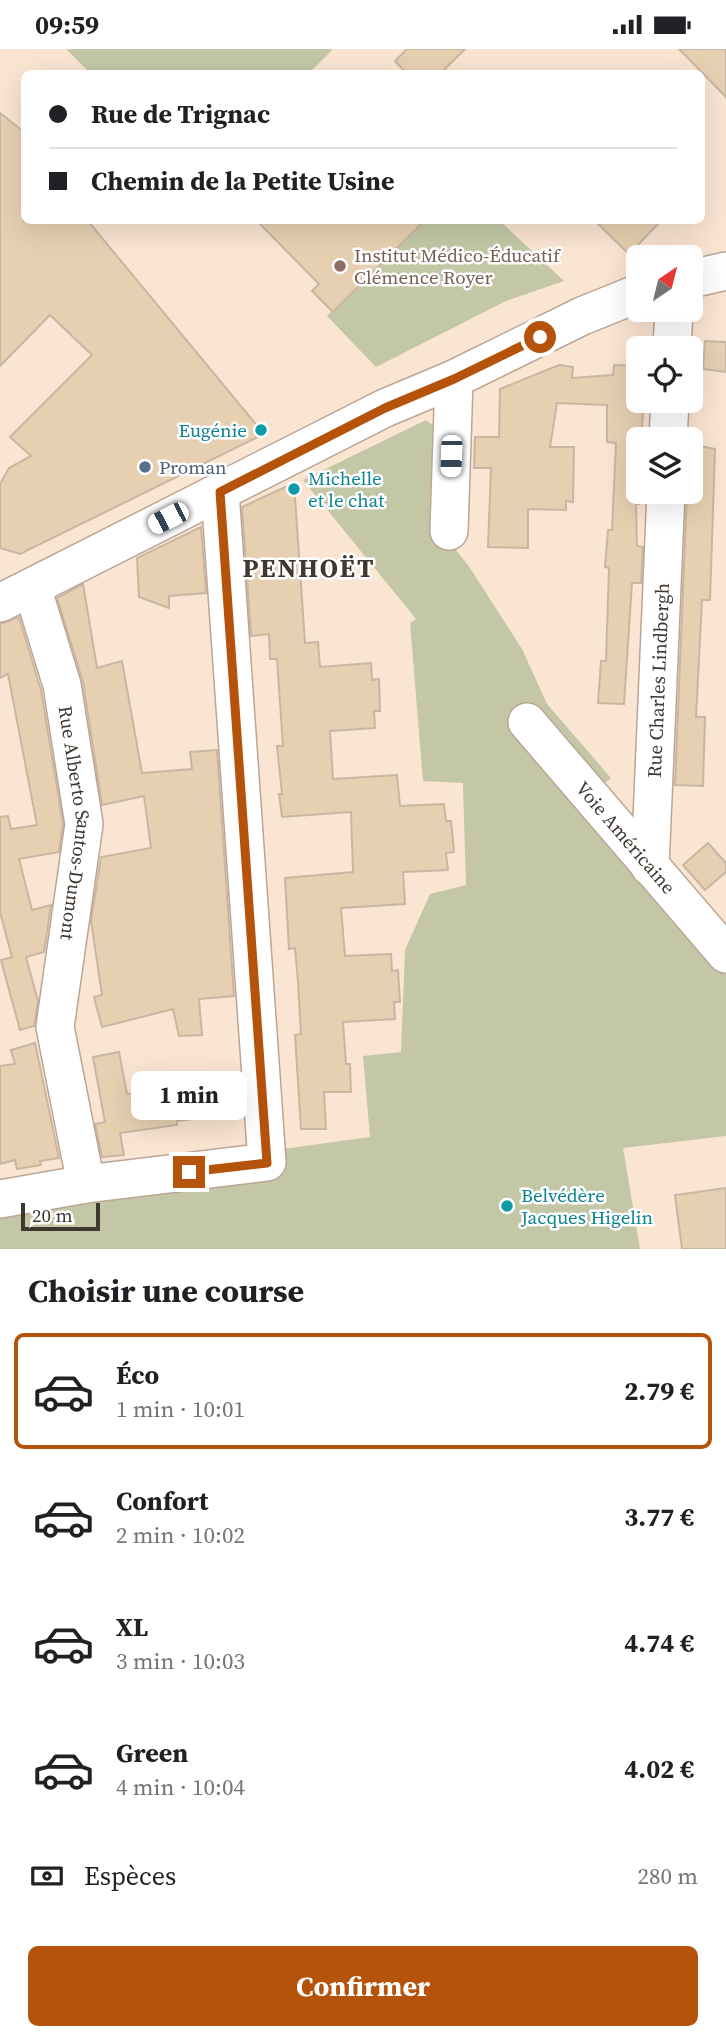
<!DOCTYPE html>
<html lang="fr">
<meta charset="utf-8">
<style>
body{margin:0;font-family:"Source Serif 4",serif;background:#f2f2f2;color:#202124;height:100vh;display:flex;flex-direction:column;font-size:26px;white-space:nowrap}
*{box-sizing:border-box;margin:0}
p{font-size:23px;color:#757577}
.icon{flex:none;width:38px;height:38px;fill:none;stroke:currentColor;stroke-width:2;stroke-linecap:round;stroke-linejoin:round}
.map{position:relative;height:1200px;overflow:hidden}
.side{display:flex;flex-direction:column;background:#fff;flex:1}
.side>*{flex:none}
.guide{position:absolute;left:21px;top:21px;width:684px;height:154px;border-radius:10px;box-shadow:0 7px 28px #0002;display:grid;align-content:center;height:154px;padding:0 28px;background:#fff}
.needle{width:46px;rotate:35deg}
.buttons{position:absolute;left:626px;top:196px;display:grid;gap:14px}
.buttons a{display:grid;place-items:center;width:77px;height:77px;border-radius:10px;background:#fff;box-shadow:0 7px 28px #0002;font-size:35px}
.scale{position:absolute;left:21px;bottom:18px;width:79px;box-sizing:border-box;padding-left:7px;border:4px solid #3f3730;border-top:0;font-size:19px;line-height:24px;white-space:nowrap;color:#3f3730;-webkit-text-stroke:5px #fff;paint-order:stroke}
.end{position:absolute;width:32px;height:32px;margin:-16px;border:9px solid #b45309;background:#fff;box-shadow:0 0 0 4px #fff}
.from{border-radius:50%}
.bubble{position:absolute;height:49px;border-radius:10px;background:#fff;box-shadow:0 7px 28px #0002;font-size:23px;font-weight:700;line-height:49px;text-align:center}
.car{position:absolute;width:21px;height:42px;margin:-21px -10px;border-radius:9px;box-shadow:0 0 5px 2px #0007;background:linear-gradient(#fff 24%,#345 0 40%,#fff 0 76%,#345 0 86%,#fff 0)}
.guide b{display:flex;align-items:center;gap:24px;height:66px;font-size:26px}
.guide b+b{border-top:2px solid #e0e0e0}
.guide i{width:18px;height:18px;background:#202124}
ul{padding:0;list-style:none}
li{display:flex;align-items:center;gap:21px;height:116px;margin:0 14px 10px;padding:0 14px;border:4px solid transparent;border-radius:10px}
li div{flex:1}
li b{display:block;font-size:26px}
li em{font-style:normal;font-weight:700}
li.on{border-color:#b45309}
li>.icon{width:63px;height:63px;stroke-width:1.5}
h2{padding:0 28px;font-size:32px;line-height:84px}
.pay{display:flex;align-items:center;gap:18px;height:77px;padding:0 28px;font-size:26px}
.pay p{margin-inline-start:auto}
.cta{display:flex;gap:14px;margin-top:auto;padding:14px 28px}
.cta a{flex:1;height:80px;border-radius:10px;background:#b45309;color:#fff;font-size:28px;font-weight:700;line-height:80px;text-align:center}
.status{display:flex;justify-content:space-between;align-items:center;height:49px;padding:0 35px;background:#fff;direction:ltr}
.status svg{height:19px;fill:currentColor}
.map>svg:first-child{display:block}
</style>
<div class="status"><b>09:59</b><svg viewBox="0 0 49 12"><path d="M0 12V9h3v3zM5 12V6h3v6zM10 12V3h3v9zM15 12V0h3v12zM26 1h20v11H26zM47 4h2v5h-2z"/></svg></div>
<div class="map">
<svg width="726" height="1200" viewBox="0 0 726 1200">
<rect width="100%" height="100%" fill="#fae4d2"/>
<g fill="#c4c7a6">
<polygon points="66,0 333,0 309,24 90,24"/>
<polygon points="424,172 500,172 564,232 506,252 376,318 327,267"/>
<polygon points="426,371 438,380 433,471 470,519 522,600 547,655 611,729 599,739 726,917 726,1087 623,1099 640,1200 0,1200 0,1160 283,1100 370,1088 363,1007 401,1003 405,901 430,845 466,836 463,734 423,732 410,574 416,570 303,431"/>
</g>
<g fill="#e6d0b1" stroke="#c7b7a2" stroke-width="2">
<polygon points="407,0 465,0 441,24 406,24 395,12"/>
<polygon points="679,0 726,0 726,48"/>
<polygon points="0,64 24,83 24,172 88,172 264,385 20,505 0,499 0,435 9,419 31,407 10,388 92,306 50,266 0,317"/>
<polygon points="257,172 424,172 333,263 312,242 319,235"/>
<polygon points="595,172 661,172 629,205"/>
<polygon points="705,292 726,293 726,323 703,320"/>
<polygon points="559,316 573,318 572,329 613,326 614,316 639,317 639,352 644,352 641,390 639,390 639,455 636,455 637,497 643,498 641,534 632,534 624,655 598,654 601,612 606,612 609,519 605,518 608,481 612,481 616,394 607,393 607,356 557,354 550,398 574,398 573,453 566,452 566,461 528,460 528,499 488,498 491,419 474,419 475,388 499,388 500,340"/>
<polygon points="691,395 715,400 710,551 702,551 696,668 705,668 703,737 675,736 687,443 691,443"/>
<polygon points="294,434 305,594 318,593 320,618 371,614 372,631 379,630 380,662 374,662 375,679 330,682 333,730 397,726 400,757 444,755 446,772 451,772 454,803 446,804 448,821 403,823 405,855 341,859 345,907 391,905 392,922 398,921 400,953 394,953 395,970 343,973 346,1015 350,1015 351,1043 324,1043 326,1080 301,1080 295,986 301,985 298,933 295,899 289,900 285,829 353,823 351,763 282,768 279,745 282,745 277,697 283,697 277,610 270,610 269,585 251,587 242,458"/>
<polygon points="201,478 206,544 169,547 169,559 139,548 137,509"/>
<polygon points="83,535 97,619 122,612 142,724 192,720 190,703 217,701 234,947 199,950 202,986 179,987 173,960 102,978 94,948 102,946 91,872 101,808 151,799 144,747 102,756 83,633 57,549"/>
<polygon points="19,568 41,641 63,775 59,803 19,810 32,861 51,856 44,903 26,908 38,952 34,977 20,981 1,911 12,908 0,863 0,768 8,767 11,780 37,776 8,625 0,629 0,575"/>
<polygon points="708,794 726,814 726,823 705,841 683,816"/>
<polygon points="35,994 59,1109 40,1112 41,1116 17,1120 15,1111 0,1115 0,1017 15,1015 11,1001"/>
<polygon points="119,1003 127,1045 231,1031 234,1065 177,1072 177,1076 120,1084 124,1106 102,1108 95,1075 105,1073 93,1008"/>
<polygon points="726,1139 726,1200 682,1200 675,1146"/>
</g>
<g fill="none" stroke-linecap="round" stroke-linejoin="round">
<defs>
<g id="minor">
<polyline points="691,230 726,222"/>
<polyline points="672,299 674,261"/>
<polyline points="668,390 670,352"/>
<polyline points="449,482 454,330"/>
<path id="s1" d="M32 538 62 636 84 775 55 978 86 1135"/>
<polyline points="0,554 385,359 454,330 582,267 639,244"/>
<path id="s2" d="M527 673 726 905"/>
<path id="s3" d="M650 818 666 443"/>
<polyline points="0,1150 86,1135 267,1113 220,443"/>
</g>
</defs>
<use href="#minor" stroke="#bba696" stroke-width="40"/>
<use href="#minor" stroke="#fff" stroke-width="37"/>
</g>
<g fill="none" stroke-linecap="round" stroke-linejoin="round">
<polyline stroke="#b45309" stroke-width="9" points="189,1123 267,1114 220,443 385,359 454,330 540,288"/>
</g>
<circle fill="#8d6e63" stroke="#fff" stroke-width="2.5" cx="340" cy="217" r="7"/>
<g fill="#0f9aa8" stroke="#fff" stroke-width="2.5">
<circle cx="261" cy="381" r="7"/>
<circle cx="294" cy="440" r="7"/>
<circle cx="507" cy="1157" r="7"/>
</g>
<circle fill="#5c6f8a" stroke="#fff" stroke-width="2.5" cx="145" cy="418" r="7"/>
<g text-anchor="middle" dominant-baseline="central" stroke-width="5" stroke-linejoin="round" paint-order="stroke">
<g font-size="19" fill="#785e54" stroke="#fff" text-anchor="start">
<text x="354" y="206">Institut Médico-Éducatif<tspan x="354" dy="22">Clémence Royer</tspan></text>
</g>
<g font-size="19" fill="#0d838f" stroke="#fff" text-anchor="start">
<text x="247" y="381" text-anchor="end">Eugénie</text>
<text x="308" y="429">Michelle<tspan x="308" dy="22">et le chat</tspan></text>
<text x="521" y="1146">Belvédère<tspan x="521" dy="22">Jacques Higelin</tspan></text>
</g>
<g font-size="19" fill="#4e5e75" stroke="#fff" text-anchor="start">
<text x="159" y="418">Proman</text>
</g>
<g font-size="19" fill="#3f3730" stroke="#fff">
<text stroke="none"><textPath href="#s3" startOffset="187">Rue Charles Lindbergh</textPath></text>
<text stroke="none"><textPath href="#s1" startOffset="242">Rue Alberto Santos-Dumont</textPath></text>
<text stroke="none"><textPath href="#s2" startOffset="152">Voie Américaine</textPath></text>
</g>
<g font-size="26" font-weight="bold" letter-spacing="2" fill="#3f3730" stroke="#fff">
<text x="309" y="519">PENHOËT</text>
</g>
</g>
</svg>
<div class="buttons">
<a><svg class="needle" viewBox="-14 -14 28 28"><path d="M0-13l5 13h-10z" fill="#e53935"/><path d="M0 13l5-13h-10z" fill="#757577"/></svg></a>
<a><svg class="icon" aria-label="locate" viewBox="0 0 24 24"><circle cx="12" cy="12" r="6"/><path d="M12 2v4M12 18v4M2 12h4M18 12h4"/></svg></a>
<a><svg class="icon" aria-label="layers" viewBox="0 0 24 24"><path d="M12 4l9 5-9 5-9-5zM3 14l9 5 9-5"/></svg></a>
</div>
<div class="scale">20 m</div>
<i class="end from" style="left:540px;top:288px"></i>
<i class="end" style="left:189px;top:1123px"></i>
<div class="bubble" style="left:131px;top:1022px;width:116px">1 min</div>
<i class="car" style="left:451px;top:407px;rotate:182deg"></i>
<i class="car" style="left:168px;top:469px;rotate:243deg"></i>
<div class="guide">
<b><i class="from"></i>Rue de Trignac</b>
<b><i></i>Chemin de la Petite Usine</b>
</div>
</div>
<section class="side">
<h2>Choisir une course</h2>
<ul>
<li class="on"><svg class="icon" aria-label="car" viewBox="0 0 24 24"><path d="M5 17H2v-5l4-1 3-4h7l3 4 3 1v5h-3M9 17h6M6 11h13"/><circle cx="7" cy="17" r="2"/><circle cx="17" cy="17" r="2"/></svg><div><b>Éco</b><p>1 min · 10:01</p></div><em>2.79 €</em></li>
<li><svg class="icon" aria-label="car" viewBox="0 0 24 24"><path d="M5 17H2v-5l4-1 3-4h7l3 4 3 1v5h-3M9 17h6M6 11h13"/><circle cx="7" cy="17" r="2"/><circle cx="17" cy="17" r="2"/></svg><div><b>Confort</b><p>2 min · 10:02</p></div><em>3.77 €</em></li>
<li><svg class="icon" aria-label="car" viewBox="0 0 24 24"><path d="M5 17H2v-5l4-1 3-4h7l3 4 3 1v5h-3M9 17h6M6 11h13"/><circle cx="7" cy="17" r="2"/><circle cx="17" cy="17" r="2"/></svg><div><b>XL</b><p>3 min · 10:03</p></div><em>4.74 €</em></li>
<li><svg class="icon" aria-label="car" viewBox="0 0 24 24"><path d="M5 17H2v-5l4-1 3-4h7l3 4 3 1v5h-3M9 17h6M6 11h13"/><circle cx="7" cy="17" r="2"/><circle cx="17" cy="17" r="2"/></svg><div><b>Green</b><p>4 min · 10:04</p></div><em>4.02 €</em></li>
</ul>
<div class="pay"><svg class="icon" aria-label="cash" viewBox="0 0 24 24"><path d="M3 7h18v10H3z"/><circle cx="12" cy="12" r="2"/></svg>Espèces<p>280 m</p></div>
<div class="cta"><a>Confirmer</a></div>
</section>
